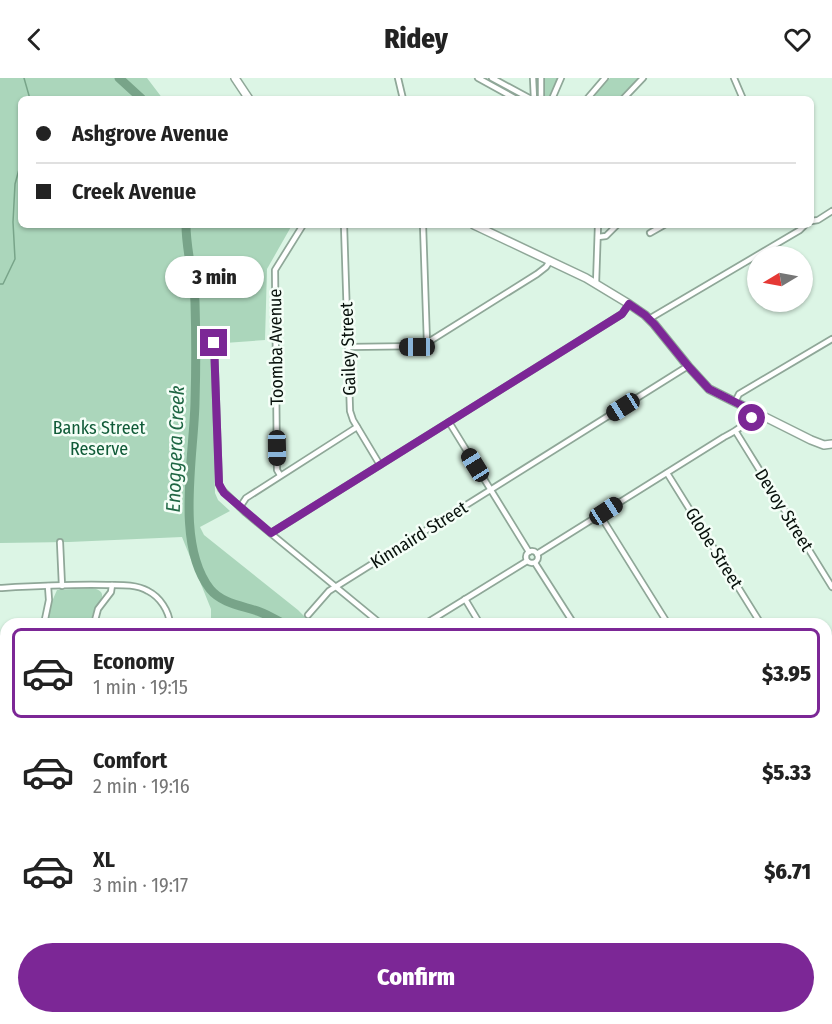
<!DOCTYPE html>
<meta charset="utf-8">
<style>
body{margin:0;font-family:"Fira Sans Condensed",sans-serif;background:#f6f6f6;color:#222;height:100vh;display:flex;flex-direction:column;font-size:22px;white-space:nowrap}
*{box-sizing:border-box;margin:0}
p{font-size:20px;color:#767676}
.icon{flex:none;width:33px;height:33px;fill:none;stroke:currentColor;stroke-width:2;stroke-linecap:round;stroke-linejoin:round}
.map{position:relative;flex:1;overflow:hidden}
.side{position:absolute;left:0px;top:540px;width:832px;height:406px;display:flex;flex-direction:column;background:#fff;border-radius:18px 18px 0 0;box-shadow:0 2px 4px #0004}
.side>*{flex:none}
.banner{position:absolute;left:18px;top:18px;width:796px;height:132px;border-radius:9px;box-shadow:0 2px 4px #0004;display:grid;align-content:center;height:132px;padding:0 18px;background:#fff}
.needle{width:39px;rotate:260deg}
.buttons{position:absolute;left:747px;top:168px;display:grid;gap:12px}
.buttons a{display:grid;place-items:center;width:66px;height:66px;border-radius:50%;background:#fff;box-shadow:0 2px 4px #0004;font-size:30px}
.end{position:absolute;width:27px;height:27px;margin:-14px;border:8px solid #7c2796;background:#fff;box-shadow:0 0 0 3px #fff}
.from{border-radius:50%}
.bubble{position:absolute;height:42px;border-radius:21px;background:#fff;box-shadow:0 2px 4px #0004;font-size:20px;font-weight:800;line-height:42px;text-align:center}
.car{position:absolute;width:18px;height:36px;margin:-18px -9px;border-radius:8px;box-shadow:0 0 4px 2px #0007;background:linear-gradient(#222 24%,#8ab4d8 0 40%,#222 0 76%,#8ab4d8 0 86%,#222 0)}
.banner b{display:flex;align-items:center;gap:21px;height:57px;font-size:22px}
.banner b+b{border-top:2px solid #e0e0e0}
.banner i{width:15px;height:15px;background:#222}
ul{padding:10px 0 0;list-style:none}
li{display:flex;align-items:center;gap:18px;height:90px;margin:0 12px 9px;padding:0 6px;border:3px solid transparent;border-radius:9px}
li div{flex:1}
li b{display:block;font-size:22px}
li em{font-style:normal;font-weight:800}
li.selected{border-color:#7c2796}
li>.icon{width:54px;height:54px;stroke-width:1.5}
.action{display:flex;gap:12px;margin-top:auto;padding:12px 18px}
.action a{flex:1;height:69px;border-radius:36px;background:#7c2796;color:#fff;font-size:24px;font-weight:800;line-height:69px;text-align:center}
header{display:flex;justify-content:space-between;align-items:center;height:78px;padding:0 18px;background:#fff;font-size:27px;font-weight:800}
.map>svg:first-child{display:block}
</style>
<header><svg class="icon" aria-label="back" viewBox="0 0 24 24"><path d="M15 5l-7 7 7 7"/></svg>Ridey<svg class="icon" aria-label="heart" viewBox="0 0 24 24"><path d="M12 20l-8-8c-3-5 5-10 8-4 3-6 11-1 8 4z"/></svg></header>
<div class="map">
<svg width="832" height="946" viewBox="0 0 832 946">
<rect width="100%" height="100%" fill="#dcf5e5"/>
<g fill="#abd6bb">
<polygon points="0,0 147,0 163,21 21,21 21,147 292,147 267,191 265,262 211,266 215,415 218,422 230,433 200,449 204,457 298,532 311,545 310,546 211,546 211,531 182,459 69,464 0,465"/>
<polygon points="543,0 559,0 550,18 546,20 544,19"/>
<polygon points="610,0 641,0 621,21 590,21"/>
<path d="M92 510C112 514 97 526 93 536 92 537 91 545 90 546H47L50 528 57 512Z"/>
<polygon points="826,820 832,825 832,854 827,846"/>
<polygon points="653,941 659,946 471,946 470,941"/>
</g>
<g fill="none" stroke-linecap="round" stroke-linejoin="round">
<g stroke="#78a489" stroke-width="1.5">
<polyline points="24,0 30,21"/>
<polyline points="0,206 3,206 15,181 13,144 15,106 21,84"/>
<polyline points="634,940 644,946"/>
</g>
<g stroke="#78a489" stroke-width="9">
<polyline points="119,0 142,21"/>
<path d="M186 147C186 173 194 198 195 224 196 257 196 291 195 324 194 378 175 466 210 511 222 526 244 528 260 534 268 537 276 542 284 546"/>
</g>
<defs>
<g id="minor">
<polyline points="398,0 403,21"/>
<polyline points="478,0 516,21"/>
<polyline points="492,0 531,21"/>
<polyline points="533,0 534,21"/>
<polyline points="541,0 541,21"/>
<polyline points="734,0 743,21"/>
<polyline points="552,21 561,0"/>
<polyline points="587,21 605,0"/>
<polyline points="623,21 643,0"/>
<polyline points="812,143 818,142 832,133"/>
<polyline points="344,147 350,333 353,342 380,387"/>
<polyline points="423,147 427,265"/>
<polyline points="650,155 664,147"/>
<polyline points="598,159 606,158 617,147"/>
<polyline points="596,206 598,147"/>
<polyline points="649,241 800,152 805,147"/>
<polyline points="214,265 219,406 221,411 246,435 381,546"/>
<polyline points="348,269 422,268 537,196 546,189 550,183"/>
<polyline points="735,324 739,316 832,261"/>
<polyline points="449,344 529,474"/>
<polyline points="736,354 832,509"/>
<polyline points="667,395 761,546"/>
<polyline points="280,397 277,392 275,192 303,147"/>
<polyline points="240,429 246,420 357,349"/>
<polyline points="600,437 668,546"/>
<polyline points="271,455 622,236 629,226"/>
<polyline points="60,464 62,508"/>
<circle cx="532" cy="479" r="6"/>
<path d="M537 476 724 359C736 353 748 346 755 334"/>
<polyline points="535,485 574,546"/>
<path d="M0 510C36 508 71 506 107 507 120 507 136 506 148 513 160 519 169 533 170 546"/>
<polyline points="465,521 480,546"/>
<polyline points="308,537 329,513 688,288"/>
<polyline points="44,546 49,522 48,508"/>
<polyline points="94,546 98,531 111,514 112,507"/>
<polyline points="425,546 527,483"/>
<polyline points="0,588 6,588"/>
<polyline points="0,696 6,695"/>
<polyline points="826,727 832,729"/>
<polyline points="826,815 832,820"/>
<polyline points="0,833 6,834"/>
<polyline points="826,856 832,860"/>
<polyline points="14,940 14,946"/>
<polyline points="242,940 242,946"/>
<polyline points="659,940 666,946"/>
<polyline points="797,940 803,946"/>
<polyline points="807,940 816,946"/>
</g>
<g id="tertiary">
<polyline points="95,940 95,946"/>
<polyline points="463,940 463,946"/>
</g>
<g id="secondary">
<polyline points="235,0 249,21"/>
<polyline points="474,147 586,200 629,226 645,237 654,246 688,288 709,311 811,362 824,367 832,366"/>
</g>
<g id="trunk">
<polyline points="826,595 832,602"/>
<polyline points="0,916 6,916"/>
</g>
</defs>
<use href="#minor" stroke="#8fa798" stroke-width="8"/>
<use href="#tertiary" stroke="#8fa798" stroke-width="9"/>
<use href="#secondary" stroke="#8fa798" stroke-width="10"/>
<use href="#trunk" stroke="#8fa798" stroke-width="11"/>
<use href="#minor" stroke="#fff" stroke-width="4.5"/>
<use href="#tertiary" stroke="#fff" stroke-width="6"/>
<use href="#secondary" stroke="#fff" stroke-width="7"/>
<use href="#trunk" stroke="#fff" stroke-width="8"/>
</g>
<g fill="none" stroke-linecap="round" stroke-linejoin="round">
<polyline stroke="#7c2796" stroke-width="8" points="214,265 219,406 224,415 271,455 622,236 629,226 645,237 654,246 688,288 709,311 755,334 752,340"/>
</g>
<g text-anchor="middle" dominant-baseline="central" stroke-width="5" stroke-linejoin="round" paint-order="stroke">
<g font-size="18" fill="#08110c" stroke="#f4fef7">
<text transform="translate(276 269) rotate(-91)">Toomba Avenue</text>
<text transform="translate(348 271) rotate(-92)">Gailey Street</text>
<text transform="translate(784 432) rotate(58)">Devoy Street</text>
<text transform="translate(419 457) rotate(-32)">Kinnaird Street</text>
<text transform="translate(714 470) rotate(58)">Globe Street</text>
</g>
<g font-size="18" fill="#0f5a37" stroke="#f4fef7">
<text x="99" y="350">Banks Street<tspan x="99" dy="21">Reserve</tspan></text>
</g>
<g font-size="20" font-style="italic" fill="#1f6643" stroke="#f4fef7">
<text transform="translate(175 371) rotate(-88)">Enoggera Creek</text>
</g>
</g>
</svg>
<div class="buttons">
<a><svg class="needle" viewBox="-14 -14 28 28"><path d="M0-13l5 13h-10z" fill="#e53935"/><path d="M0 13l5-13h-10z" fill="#767676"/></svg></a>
</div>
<i class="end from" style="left:752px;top:340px"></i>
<i class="end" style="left:214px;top:265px"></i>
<div class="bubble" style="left:165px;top:178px;width:99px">3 min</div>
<i class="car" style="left:417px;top:269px;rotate:270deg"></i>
<i class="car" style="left:623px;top:329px;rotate:238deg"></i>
<i class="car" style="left:277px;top:370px;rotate:179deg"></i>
<i class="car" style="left:475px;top:387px;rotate:328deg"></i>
<i class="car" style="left:606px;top:433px;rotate:57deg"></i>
<div class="banner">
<b><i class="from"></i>Ashgrove Avenue</b>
<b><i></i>Creek Avenue</b>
</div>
<section class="side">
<ul>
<li class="selected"><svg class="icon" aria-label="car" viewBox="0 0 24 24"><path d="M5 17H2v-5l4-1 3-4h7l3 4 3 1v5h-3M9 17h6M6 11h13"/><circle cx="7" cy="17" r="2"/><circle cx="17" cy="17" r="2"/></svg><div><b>Economy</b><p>1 min · 19:15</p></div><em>$3.95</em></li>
<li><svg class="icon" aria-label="car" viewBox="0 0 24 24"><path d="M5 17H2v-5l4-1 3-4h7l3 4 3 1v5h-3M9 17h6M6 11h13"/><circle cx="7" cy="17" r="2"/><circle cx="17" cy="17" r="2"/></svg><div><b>Comfort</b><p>2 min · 19:16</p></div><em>$5.33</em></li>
<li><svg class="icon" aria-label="car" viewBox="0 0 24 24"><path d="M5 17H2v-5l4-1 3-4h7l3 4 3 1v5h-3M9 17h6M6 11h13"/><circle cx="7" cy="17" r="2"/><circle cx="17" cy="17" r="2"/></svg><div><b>XL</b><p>3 min · 19:17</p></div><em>$6.71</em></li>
</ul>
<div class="action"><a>Confirm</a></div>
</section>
</div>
